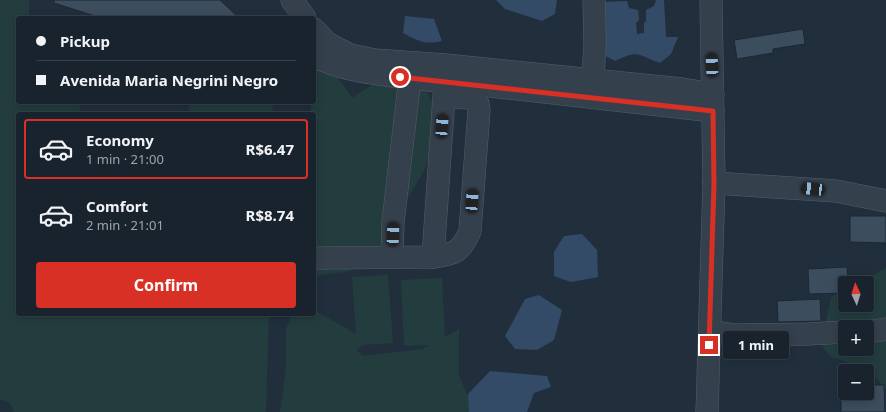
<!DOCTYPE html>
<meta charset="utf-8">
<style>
body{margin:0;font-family:"Noto Sans",sans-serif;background:#262f3a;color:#f1f3f6;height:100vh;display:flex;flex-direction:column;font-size:15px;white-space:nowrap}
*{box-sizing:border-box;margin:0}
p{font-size:13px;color:#9fa4aa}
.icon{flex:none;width:22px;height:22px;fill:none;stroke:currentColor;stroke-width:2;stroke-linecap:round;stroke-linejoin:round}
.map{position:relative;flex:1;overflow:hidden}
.panel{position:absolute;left:16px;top:112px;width:300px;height:204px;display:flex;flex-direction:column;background:#19232e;border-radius:4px;box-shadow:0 2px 10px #0003,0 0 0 1px #37404a}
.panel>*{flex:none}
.top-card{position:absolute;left:16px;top:16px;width:300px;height:88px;border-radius:4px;box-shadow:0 2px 10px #0003,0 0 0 1px #37404a;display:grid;align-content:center;height:88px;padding:0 20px;background:#19232e}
.needle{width:26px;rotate:356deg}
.tools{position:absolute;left:838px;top:276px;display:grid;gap:8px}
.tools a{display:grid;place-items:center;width:36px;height:36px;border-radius:4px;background:#19232e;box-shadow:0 2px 10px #0003,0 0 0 1px #37404a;font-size:20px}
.end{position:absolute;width:18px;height:18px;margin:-9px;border:5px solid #d93025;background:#fff;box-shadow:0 0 0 2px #fff}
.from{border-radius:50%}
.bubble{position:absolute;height:28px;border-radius:4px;background:#19232e;box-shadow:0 2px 10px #0003,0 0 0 1px #37404a;font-size:13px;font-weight:700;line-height:28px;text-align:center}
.car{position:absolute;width:12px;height:24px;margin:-12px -6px;border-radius:5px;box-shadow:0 0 3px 1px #0007;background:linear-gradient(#222 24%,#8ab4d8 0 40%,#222 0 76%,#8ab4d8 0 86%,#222 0)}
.top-card b{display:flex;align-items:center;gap:14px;height:38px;font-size:15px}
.top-card b+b{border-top:1px solid #37404a}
.top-card i{width:10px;height:10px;background:#f1f3f6}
ul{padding:7px 0 0;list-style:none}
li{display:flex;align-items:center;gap:12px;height:60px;margin:0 8px 6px;padding:0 12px;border:2px solid transparent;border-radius:4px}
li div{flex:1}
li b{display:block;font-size:15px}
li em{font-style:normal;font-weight:700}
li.active{border-color:#d93025}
li>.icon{width:36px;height:36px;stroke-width:1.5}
.primary-button{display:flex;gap:8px;margin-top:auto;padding:8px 20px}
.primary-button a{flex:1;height:46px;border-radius:4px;background:#d93025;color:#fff;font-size:16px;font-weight:700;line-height:46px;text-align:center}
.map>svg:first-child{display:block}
</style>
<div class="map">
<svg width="886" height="412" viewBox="0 0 886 412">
<rect width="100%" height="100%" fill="#212f3d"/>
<g fill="#233d3e" fill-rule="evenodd">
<polygon points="0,0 29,0 29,18 18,18 18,102 80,102 80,110 76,114 18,114 18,314 269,314 266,412 14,412 9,402 0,400"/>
<polygon points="314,68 337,76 352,98 375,83 424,87 435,107 436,135 424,171 374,255 362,266 350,271 314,276 314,114 311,114 311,102 314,102"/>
<polygon points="187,102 272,102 273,114 191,114"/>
<path d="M886 268V390L878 380 864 369 830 356 821 344 831 298 845 286V305H867V283H848L853 279 870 277ZM845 327H867V349H845Z"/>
<polygon points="388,275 393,343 362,345 357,351 363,356 423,349 429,345 404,346 401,280 442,278 445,337 459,329 459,376 475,412 280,412 286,369 286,328 293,314 314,314 314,310 356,334 352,277"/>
</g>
<g fill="#334b66">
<polygon points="496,0 557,0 555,14 542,21 505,9"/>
<path d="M656 0H664L666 37H678L671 54 660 63C637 55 640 49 615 61L604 55V2L627 1 629 8 638 10 639 20 636 23 637 34 644 33V23L646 21V10L654 6Z"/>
<path d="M405 16 434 19 442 41C425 45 418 41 403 33Z"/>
<polygon points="582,234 597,250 598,277 571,282 554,276 554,252 564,236"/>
<polygon points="539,295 562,310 554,340 537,350 515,349 505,336 525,299"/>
<polygon points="490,371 547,376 551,387 534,393 527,412 469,412 468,394"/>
</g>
<g fill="#3c4d5d" stroke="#1c2734">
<polygon points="54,0 220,0 239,18 101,18 54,3"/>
<polygon points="803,29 805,44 773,49 773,53 737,59 734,40"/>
<polygon points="850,216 886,216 886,243 850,242"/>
<polygon points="847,267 848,283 845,283 845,293 809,294 808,269"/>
<polygon points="820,299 821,321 778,322 777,301"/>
<polygon points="867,385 884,385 885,412 841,412 841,386 845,386 845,393 867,393"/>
</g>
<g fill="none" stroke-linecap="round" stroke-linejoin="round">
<defs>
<g id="minor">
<polyline points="292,0 305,18"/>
<polyline points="314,29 327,43 350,55 375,60 446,65 682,89 713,94"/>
<path d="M314 56C343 71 376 74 408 78 430 80 451 83 472 84L713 111"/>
<polyline points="592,94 595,44 594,0"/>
<polyline points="714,183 836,191 886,201"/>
<polyline points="392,257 393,222 410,78"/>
<polyline points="433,257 445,82"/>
<path d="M320 258 433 257C455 254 461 252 470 231L479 110 478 104 472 98 445 97"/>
<polyline points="710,331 735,335 808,334 845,332"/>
<polyline points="867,332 886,329"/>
<polyline points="707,412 714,183 711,0"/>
</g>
</defs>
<use href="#minor" stroke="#535e6b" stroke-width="23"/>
<use href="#minor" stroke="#35404d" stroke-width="22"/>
</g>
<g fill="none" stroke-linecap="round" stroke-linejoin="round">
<polyline stroke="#d93025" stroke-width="5" points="400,77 713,111 714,184 709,345"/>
</g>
</svg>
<div class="tools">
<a><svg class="needle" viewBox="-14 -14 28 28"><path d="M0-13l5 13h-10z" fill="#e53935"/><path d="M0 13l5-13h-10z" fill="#9fa4aa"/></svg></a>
<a>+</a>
<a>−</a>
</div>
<i class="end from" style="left:400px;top:77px"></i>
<i class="end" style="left:709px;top:345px"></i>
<div class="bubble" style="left:723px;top:331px;width:66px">1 min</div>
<i class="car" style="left:712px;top:65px;rotate:358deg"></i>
<i class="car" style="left:442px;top:126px;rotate:4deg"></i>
<i class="car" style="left:813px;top:189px;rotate:276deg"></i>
<i class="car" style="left:472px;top:201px;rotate:4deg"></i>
<i class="car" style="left:393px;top:234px;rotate:2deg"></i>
<div class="top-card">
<b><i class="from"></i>Pickup</b>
<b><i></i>Avenida Maria Negrini Negro</b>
</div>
<section class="panel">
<ul>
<li class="active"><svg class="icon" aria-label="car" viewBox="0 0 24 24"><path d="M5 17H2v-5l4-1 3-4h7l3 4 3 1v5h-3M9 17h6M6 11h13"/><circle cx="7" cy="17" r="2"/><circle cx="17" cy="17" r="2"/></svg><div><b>Economy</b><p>1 min · 21:00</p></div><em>R$6.47</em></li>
<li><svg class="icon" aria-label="car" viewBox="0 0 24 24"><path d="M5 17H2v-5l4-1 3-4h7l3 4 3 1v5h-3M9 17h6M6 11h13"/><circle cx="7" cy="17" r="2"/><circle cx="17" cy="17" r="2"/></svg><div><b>Comfort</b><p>2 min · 21:01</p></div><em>R$8.74</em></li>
</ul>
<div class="primary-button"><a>Confirm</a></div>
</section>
</div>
